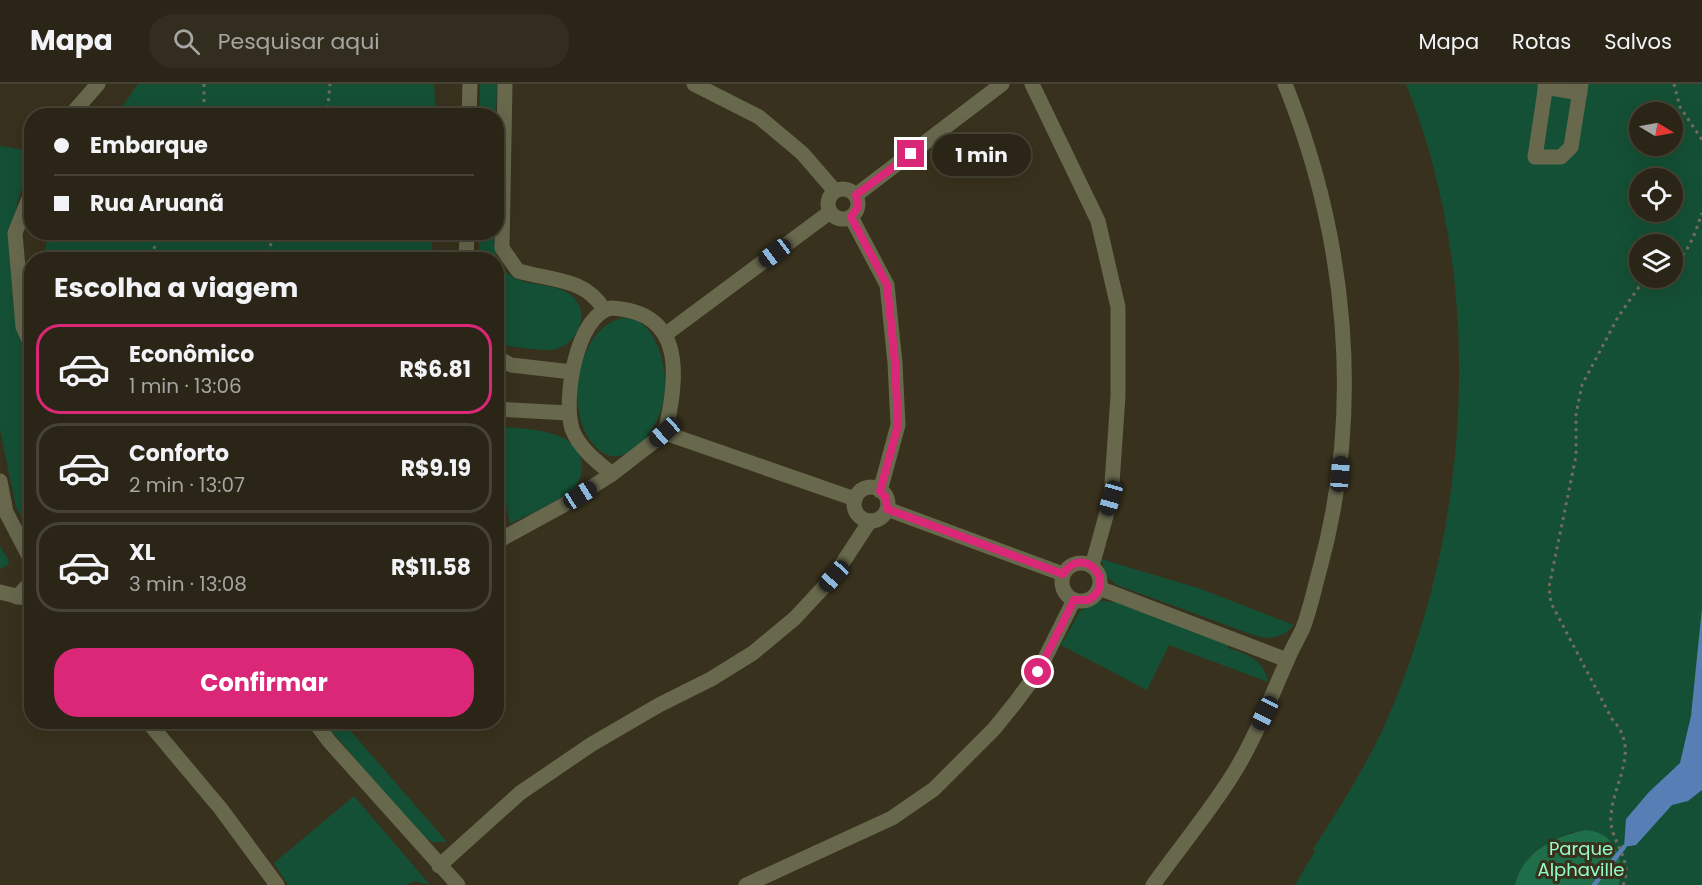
<!DOCTYPE html>
<html lang="pt">
<meta charset="utf-8">
<style>
body{margin:0;font-family:Poppins,sans-serif;background:#322d1f;color:#f1f3f6;height:100vh;display:flex;flex-direction:column;font-size:22px;white-space:nowrap}
*{box-sizing:border-box;margin:0}
p{font-size:20px;color:#a5a5a1}
.icon{flex:none;width:33px;height:33px;fill:none;stroke:currentColor;stroke-width:2;stroke-linecap:round;stroke-linejoin:round}
.map{position:relative;flex:1;overflow:hidden}
.side{position:absolute;left:24px;top:168px;width:480px;height:477px;display:flex;flex-direction:column;background:#2a2516;border-radius:24px;box-shadow:0 6px 24px #0002,0 0 0 2px #464235}
.side>*{flex:none}
.guide{position:absolute;left:24px;top:24px;width:480px;height:132px;border-radius:24px;box-shadow:0 6px 24px #0002,0 0 0 2px #464235;display:grid;align-content:center;height:132px;padding:0 30px;background:#2a2516}
.needle{width:39px;rotate:100deg}
.tools{position:absolute;left:1629px;top:18px;display:grid;gap:12px}
.tools a{display:grid;place-items:center;width:54px;height:54px;border-radius:50%;background:#2a2516;box-shadow:0 6px 24px #0002,0 0 0 2px #464235;font-size:30px}
.end{position:absolute;width:27px;height:27px;margin:-14px;border:8px solid #db2777;background:#fff;box-shadow:0 0 0 3px #fff}
.from{border-radius:50%}
.bubble{position:absolute;height:42px;border-radius:21px;background:#2a2516;box-shadow:0 6px 24px #0002,0 0 0 2px #464235;font-size:20px;font-weight:700;line-height:42px;text-align:center}
.car{position:absolute;width:18px;height:36px;margin:-18px -9px;border-radius:8px;box-shadow:0 0 4px 2px #0007;background:linear-gradient(#222 24%,#8ab4d8 0 40%,#222 0 76%,#8ab4d8 0 86%,#222 0)}
.guide b{display:flex;align-items:center;gap:21px;height:57px;font-size:22px}
.guide b+b{border-top:2px solid #464235}
.guide i{width:15px;height:15px;background:#f1f3f6}
ul{padding:0;list-style:none}
li{display:flex;align-items:center;gap:18px;height:90px;margin:0 12px 9px;padding:0 18px;border:3px solid #464235;border-radius:24px}
li div{flex:1}
li b{display:block;font-size:22px}
li em{font-style:normal;font-weight:700}
li.selected{border-color:#db2777}
li>.icon{width:54px;height:54px;stroke-width:1.5}
h2{padding:0 30px;font-size:27px;line-height:72px}
.button{display:flex;gap:12px;margin-top:auto;padding:12px 30px}
.button a{flex:1;height:69px;border-radius:24px;background:#db2777;color:#fff;font-size:24px;font-weight:700;line-height:69px;text-align:center}
header{display:flex;align-items:center;gap:36px;box-sizing:border-box;height:84px;padding:0 30px;background:#2a2516;border-bottom:2px solid #464235}
header strong{font-size:28px}
nav{display:flex;gap:33px;margin-inline-start:auto;font-size:21px}
.search{width:420px;height:54px;background:#322d1f;display:flex;align-items:center;gap:15px;box-sizing:border-box;padding:0 21px;border-radius:24px;color:#a5a5a1;font-size:22px}
.map>svg:first-child{display:block}
</style>
<header>
<strong>Mapa</strong>
<div class="search"><svg class="icon" aria-label="search" viewBox="0 0 24 24"><circle cx="10" cy="10" r="6"/><path d="M15 15l6 6"/></svg>Pesquisar aqui</div>
<nav><a>Mapa</a><a>Rotas</a><a>Salvos</a></nav>
</header>
<div class="map">
<svg width="1702" height="801" viewBox="0 0 1702 801">
<rect width="100%" height="100%" fill="#38311d"/>
<g fill="#145035" fill-rule="evenodd">
<polygon points="138,0 434,0 436,31 116,31"/>
<polygon points="480,0 497,0 496,31 480,31"/>
<path d="M1406 0H1702V801H1619L1622 785 1573 748C1546 759 1522 770 1515 801H1295L1315 767 1313 765C1339 725 1364 685 1384 643 1472 446 1487 201 1406 0ZM1640 28H1672V62H1640ZM1640 94H1672V128H1640ZM1640 160H1672V194H1640Z"/>
<polygon points="0,62 31,67 17,121 11,176 13,220 31,283 31,441 21,432 16,423 0,346"/>
<polygon points="48,148 430,149 434,175 44,175"/>
<path d="M479 149H494C494 218 550 188 574 214 593 234 572 268 547 266 531 265 511 264 497 258L496 176 479 175Z"/>
<path d="M622 234C640 234 649 244 656 259 666 279 668 305 661 326 651 357 616 394 590 356 566 321 577 245 622 234Z"/>
<path d="M496 342C524 346 580 343 582 381 582 389 580 397 575 403 561 417 528 430 510 440L497 374Z"/>
<polygon points="0,462 9,477 8,481 0,485"/>
<path d="M1101 475 1198 504 1294 541C1284 553 1271 556 1256 552L1117 501 1107 493Z"/>
<path d="M1097 517 1115 518 1229 560 1228 564C1248 570 1264 576 1268 598L1169 561 1147 606 1061 561 1080 527Z"/>
<polygon points="324,638 343,638 447,758 432,758 417,748"/>
<polygon points="354,712 430,801 415,797 406,801 288,801 274,779"/>
</g>
<path fill="#1f6e4a" d="M1586 746C1615 748 1625 776 1619 801H1515C1522 768 1555 752 1586 746Z"/>
<polygon fill="#577fb5" points="1702,524 1702,706 1688,717 1672,721 1636,761 1624,763 1626,735 1649,708 1680,679 1691,632"/>
<g fill="none" stroke-linecap="round" stroke-linejoin="round">
<polyline stroke="#577fb5" stroke-width="4.5" points="1594,801 1624,763"/>
<g stroke="#736c5b" stroke-width="3" stroke-dasharray="3 4.5" stroke-linecap="butt">
<polyline points="204,0 204,32"/>
<polyline points="1674,0 1680,23 1702,56"/>
<polyline points="327,32 330,0"/>
<polyline points="113,176 152,170 160,148"/>
<polyline points="267,176 266,170 277,148"/>
<path d="M1672 182C1689 169 1695 149 1702 129"/>
<path d="M1623 801C1635 775 1608 757 1611 731 1614 696 1641 666 1612 635L1551 519 1549 503 1576 372V330L1582 301 1618 233 1639 203 1659 194"/>
</g>
<g stroke="#67684c" stroke-width="15">
<path d="M505 0 502 164 518 187C549 196 587 194 604 226"/>
<polyline points="694,0 759,33 802,69 835,107"/>
<polyline points="1032,0 1098,137 1118,223 1118,312 1111,414 1092,482"/>
<polyline points="1546,0 1535,73 1561,73 1571,63 1581,0"/>
<polyline points="1545,3 1580,9"/>
<polyline points="70,32 98,0"/>
<polyline points="469,32 470,0"/>
<circle cx="843" cy="120" r="15"/>
<polyline points="32,107 15,149 23,243 32,262"/>
<polyline points="856,111 1002,0"/>
<polyline points="851,133 887,201 895,279 898,341 880,407"/>
<polyline points="466,176 467,148"/>
<path d="M611 224C686 228 678 293 665 349L612 390C597 378 579 364 572 345 563 315 576 232 611 224Z"/>
<polyline points="666,250 830,128"/>
<polyline points="496,273 511,281 572,288"/>
<polyline points="496,325 569,329"/>
<polyline points="665,349 855,415"/>
<polyline points="0,397 6,428 32,478"/>
<circle cx="871" cy="420" r="17"/>
<polyline points="887,425 1063,490"/>
<polyline points="496,458 562,422 612,390"/>
<circle cx="1081" cy="498" r="19"/>
<polyline points="1099,504 1287,576"/>
<polyline points="0,508 32,516"/>
<polyline points="17,513 32,497"/>
<polyline points="148,638 221,725 277,801"/>
<polyline points="315,638 329,657 458,801"/>
<polyline points="439,782 520,709 592,660 659,621 711,595 753,569 795,534 834,492 870,437"/>
<polyline points="746,801 892,734 934,705 994,645 1015,619 1038,588 1074,516"/>
<path d="M1153 801C1178 766 1207 731 1230 695 1254 658 1269 617 1287 577 1291 566 1298 555 1303 544 1310 526 1314 506 1319 488 1364 327 1347 154 1285 0"/>
</g>
</g>
<g fill="none" stroke-linecap="round" stroke-linejoin="round">
<path stroke="#db2777" stroke-width="8" d="M911 70 856 111 858 123 851 133 887 201 895 279 898 341 880 407 886 414 887 425 1063 490C1083 459 1119 499 1088 516H1074L1038 588"/>
</g>
<g text-anchor="middle" dominant-baseline="central" stroke-width="6" stroke-linejoin="round" paint-order="stroke">
<g font-size="18" fill="#94fdc6" stroke="#38311d">
<text x="1581" y="764">Parque<tspan x="1581" dy="21">Alphaville</tspan></text>
</g>
</g>
</svg>
<div class="tools">
<a><svg class="needle" viewBox="-14 -14 28 28"><path d="M0-13l5 13h-10z" fill="#e53935"/><path d="M0 13l5-13h-10z" fill="#a5a5a1"/></svg></a>
<a><svg class="icon" aria-label="locate" viewBox="0 0 24 24"><circle cx="12" cy="12" r="6"/><path d="M12 2v4M12 18v4M2 12h4M18 12h4"/></svg></a>
<a><svg class="icon" aria-label="layers" viewBox="0 0 24 24"><path d="M12 4l9 5-9 5-9-5zM3 14l9 5 9-5"/></svg></a>
</div>
<i class="end from" style="left:1038px;top:588px"></i>
<i class="end" style="left:911px;top:70px"></i>
<div class="bubble" style="left:932px;top:50px;width:99px">1 min</div>
<i class="car" style="left:775px;top:169px;rotate:233deg"></i>
<i class="car" style="left:665px;top:348px;rotate:228deg"></i>
<i class="car" style="left:1340px;top:390px;rotate:4deg"></i>
<i class="car" style="left:580px;top:411px;rotate:58deg"></i>
<i class="car" style="left:1111px;top:414px;rotate:196deg"></i>
<i class="car" style="left:834px;top:492px;rotate:222deg"></i>
<i class="car" style="left:1265px;top:629px;rotate:206deg"></i>
<div class="guide">
<b><i class="from"></i>Embarque</b>
<b><i></i>Rua Aruanã</b>
</div>
<section class="side">
<h2>Escolha a viagem</h2>
<ul>
<li class="selected"><svg class="icon" aria-label="car" viewBox="0 0 24 24"><path d="M5 17H2v-5l4-1 3-4h7l3 4 3 1v5h-3M9 17h6M6 11h13"/><circle cx="7" cy="17" r="2"/><circle cx="17" cy="17" r="2"/></svg><div><b>Econômico</b><p>1 min · 13:06</p></div><em>R$6.81</em></li>
<li><svg class="icon" aria-label="car" viewBox="0 0 24 24"><path d="M5 17H2v-5l4-1 3-4h7l3 4 3 1v5h-3M9 17h6M6 11h13"/><circle cx="7" cy="17" r="2"/><circle cx="17" cy="17" r="2"/></svg><div><b>Conforto</b><p>2 min · 13:07</p></div><em>R$9.19</em></li>
<li><svg class="icon" aria-label="car" viewBox="0 0 24 24"><path d="M5 17H2v-5l4-1 3-4h7l3 4 3 1v5h-3M9 17h6M6 11h13"/><circle cx="7" cy="17" r="2"/><circle cx="17" cy="17" r="2"/></svg><div><b>XL</b><p>3 min · 13:08</p></div><em>R$11.58</em></li>
</ul>
<div class="button"><a>Confirmar</a></div>
</section>
</div>
